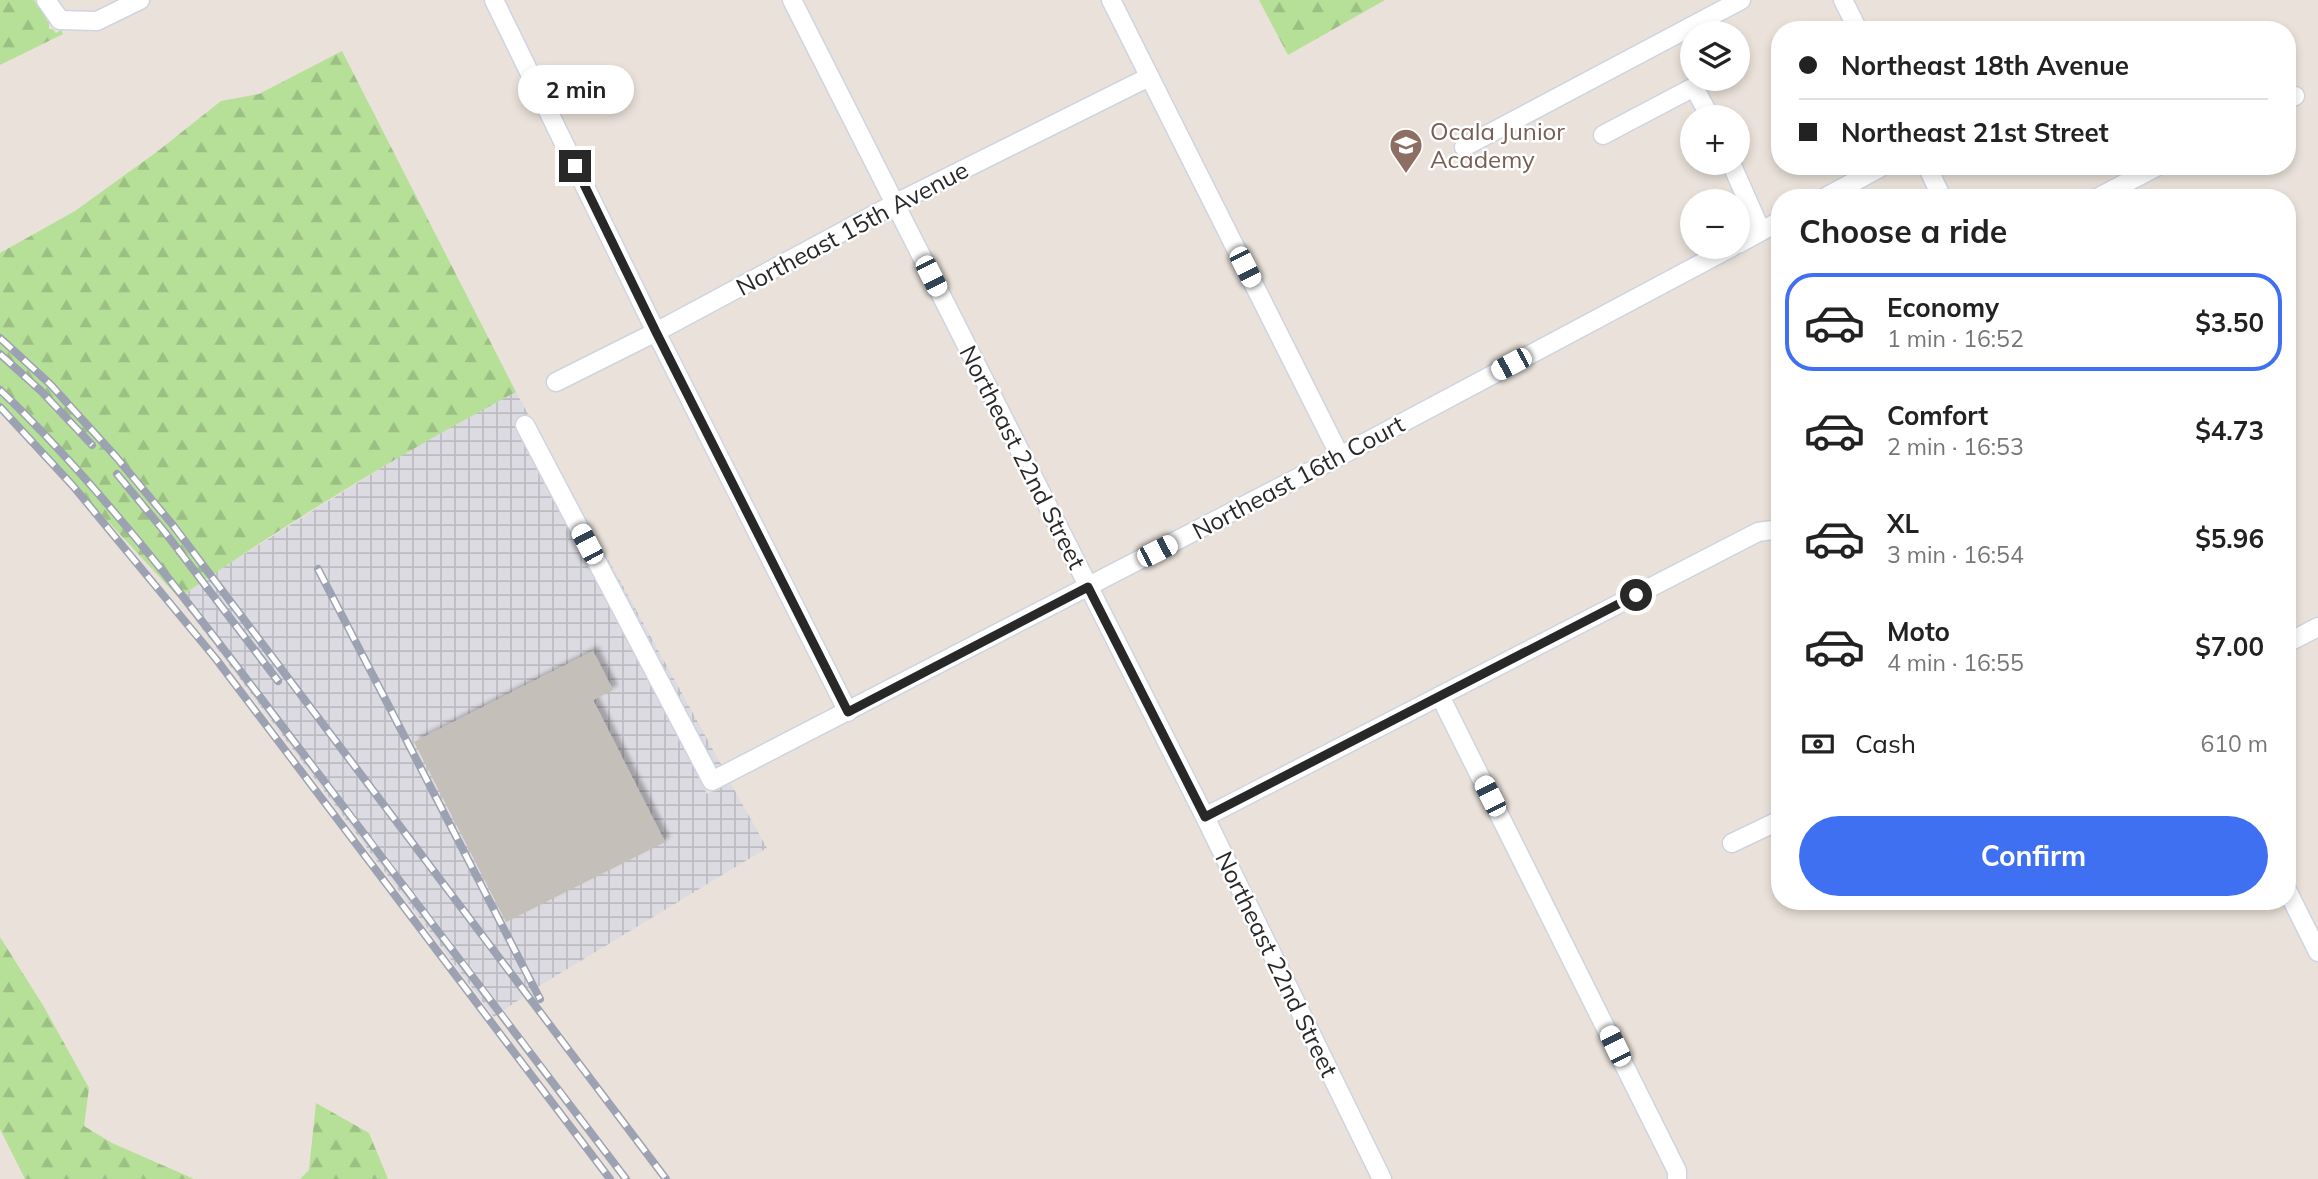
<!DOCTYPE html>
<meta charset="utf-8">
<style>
body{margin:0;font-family:Mulish,sans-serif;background:#f6f6f6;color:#222;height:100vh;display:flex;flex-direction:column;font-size:26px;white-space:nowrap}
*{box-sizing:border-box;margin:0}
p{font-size:23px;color:#767676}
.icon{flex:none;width:38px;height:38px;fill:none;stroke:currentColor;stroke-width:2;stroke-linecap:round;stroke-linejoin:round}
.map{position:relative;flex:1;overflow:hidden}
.side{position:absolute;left:1771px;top:189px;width:525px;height:721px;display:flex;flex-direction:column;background:#fff;border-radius:28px;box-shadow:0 4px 10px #0003}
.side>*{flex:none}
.top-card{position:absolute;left:1771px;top:21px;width:525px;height:154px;border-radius:28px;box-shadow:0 4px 10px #0003;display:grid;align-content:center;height:154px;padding:0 28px;background:#fff}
.controls{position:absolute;left:1680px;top:21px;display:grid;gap:14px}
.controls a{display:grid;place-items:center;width:70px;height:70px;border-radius:50%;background:#fff;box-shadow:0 4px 10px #0003;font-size:35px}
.end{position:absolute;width:32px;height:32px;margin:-16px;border:9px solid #282828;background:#fff;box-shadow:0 0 0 4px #fff}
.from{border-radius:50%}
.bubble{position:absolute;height:49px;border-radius:24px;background:#fff;box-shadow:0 4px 10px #0003;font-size:23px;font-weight:700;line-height:49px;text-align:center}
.car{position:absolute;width:21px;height:42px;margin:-21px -10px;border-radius:9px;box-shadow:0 0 5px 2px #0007;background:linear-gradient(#fff 24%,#345 0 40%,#fff 0 76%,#345 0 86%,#fff 0)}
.top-card b{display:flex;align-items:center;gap:24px;height:66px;font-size:26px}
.top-card b+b{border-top:2px solid #e0e0e0}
.top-card i{width:18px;height:18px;background:#222}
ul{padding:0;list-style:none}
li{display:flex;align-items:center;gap:21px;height:98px;margin:0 14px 10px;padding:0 14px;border:4px solid transparent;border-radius:28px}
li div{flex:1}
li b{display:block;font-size:26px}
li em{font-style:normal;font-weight:700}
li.on{border-color:#3f70f2}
li>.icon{width:63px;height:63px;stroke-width:1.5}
h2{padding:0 28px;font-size:32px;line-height:84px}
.pay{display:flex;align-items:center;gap:18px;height:77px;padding:0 28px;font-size:26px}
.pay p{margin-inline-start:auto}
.action{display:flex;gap:14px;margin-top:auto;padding:14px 28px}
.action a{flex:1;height:80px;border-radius:42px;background:#3f70f2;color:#fff;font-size:28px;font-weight:700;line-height:80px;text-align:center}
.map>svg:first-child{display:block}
</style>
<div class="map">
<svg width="2318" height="1179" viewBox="0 0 2318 1179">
<defs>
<pattern id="industrial-grid" width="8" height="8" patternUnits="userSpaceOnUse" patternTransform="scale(1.75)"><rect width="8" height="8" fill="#dcdbe2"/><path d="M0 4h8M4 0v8" fill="none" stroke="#bdbcc2"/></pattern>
<pattern id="forest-firs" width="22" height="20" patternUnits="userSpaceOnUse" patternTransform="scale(1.75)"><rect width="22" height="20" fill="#b6df98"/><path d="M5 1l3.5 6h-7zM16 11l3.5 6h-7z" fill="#9cbf83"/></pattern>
<filter id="shadow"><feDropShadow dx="5" dy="-5" stdDeviation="2" flood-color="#0004"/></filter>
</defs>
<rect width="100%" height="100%" fill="#eae2da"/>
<polygon fill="url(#industrial-grid)" points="516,392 722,766 699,778 707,794 730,782 767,848 536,988 494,1017 179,598 219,570 432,436"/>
<g fill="url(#forest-firs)">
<polygon points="0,0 34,0 49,23 49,29 53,29 56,33 61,30 63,34 0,65"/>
<polygon points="1259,0 1385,0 1288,55"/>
<path d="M342 51 516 392C401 453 286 523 179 598L0 405V253L75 211 158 151 221 101 259 94Z"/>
<polygon points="0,937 44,1007 89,1088 84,1126 112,1143 194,1179 25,1179 0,1129"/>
<polygon points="316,1103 369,1133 388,1179 300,1179 309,1170"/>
</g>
<polygon fill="#c5bfba" filter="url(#shadow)" points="593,651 613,690 593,700 665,842 506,922 414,742"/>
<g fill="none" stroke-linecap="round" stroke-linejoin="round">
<defs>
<g id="minor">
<polyline points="46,0 60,20 97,21 140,0"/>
<polyline points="494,0 656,332 848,712"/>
<polyline points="792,0 1205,817 1382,1179"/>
<polyline points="1111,0 1340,456"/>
<polyline points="1843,0 1858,30"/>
<polyline points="2287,99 2295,96"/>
<polyline points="1603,135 1694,87 1710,117"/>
<polyline points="1464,147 1741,0"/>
<polyline points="1731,163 1761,231"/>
<polyline points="1927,166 1942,198"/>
<polyline points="1824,198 1883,166"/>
<polyline points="2097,198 2158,166"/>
<polyline points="1738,244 1780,221"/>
<polyline points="556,382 656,332 894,204 1149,77"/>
<polyline points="525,425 712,781 1340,456 1732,247"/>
<polyline points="2287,643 2318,627"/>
<polyline points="1440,696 1677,1171 1677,1179"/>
<polyline points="1205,817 1758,532 1780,529"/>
<polyline points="1732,843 1780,820"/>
<polyline points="2287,890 2318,952"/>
</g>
</defs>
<use href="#minor" stroke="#cfd4e1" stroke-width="21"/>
<use href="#minor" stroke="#fff" stroke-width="18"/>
<defs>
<g id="rail">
<polyline points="0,338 50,384 117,458 172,524 666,1179"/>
<polyline points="0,354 41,391 92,445"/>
<path d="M0 390C107 492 200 618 289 735 402 883 514 1031 626 1179"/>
<polyline points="0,407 73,486 216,659 610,1179"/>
<polyline points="117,474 164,531 278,681"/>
<polyline points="318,569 540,999"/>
</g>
</defs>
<use href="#rail" stroke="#9da2b2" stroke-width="8"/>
<use href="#rail" stroke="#fff" stroke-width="5" stroke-dasharray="16" stroke-linecap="butt"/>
</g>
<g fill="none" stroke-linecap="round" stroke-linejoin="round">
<polyline stroke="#282828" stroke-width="9" points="575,166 656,332 848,712 1088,587 1205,817 1636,595"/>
</g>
<defs>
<symbol id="school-pin" viewBox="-11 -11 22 30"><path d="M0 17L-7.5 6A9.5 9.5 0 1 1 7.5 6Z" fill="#8d6e63" stroke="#fff"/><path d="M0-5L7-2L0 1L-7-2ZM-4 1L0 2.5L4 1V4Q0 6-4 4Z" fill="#fff"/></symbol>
</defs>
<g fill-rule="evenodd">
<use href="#school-pin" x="1387" y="126" width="38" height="52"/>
</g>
<g text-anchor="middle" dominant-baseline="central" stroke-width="5" stroke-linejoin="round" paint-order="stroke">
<g font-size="24" fill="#785e54" stroke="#fff" text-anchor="start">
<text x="1430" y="131">Ocala Junior<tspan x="1430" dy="28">Academy</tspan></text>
</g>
<g font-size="24" fill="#282828" stroke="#fff">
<text transform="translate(852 228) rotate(-28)">Northeast 15th Avenue</text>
<text transform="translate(1023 457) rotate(63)">Northeast 22nd Street</text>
<text transform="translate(1298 477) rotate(-28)">Northeast 16th Court</text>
<text transform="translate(1277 964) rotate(64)">Northeast 22nd Street</text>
</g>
</g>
</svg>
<div class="controls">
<a><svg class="icon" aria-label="layers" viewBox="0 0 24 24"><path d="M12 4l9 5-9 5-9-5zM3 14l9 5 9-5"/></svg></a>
<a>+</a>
<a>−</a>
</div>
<i class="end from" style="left:1636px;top:595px"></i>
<i class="end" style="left:575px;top:166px"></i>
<div class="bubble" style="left:518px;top:65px;width:116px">2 min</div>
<i class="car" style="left:1245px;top:267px;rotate:153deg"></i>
<i class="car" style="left:931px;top:276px;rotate:153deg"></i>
<i class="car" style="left:1511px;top:364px;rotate:242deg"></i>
<i class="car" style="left:587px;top:544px;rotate:332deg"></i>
<i class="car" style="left:1157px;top:551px;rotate:63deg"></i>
<i class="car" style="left:1490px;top:796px;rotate:333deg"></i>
<i class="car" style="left:1615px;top:1046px;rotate:334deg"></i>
<div class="top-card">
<b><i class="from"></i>Northeast 18th Avenue</b>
<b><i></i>Northeast 21st Street</b>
</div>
<section class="side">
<h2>Choose a ride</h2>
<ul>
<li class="on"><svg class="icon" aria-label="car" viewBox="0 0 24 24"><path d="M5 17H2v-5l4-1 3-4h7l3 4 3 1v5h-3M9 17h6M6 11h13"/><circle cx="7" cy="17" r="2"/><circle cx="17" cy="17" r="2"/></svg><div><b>Economy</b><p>1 min · 16:52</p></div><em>$3.50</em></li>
<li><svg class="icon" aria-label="car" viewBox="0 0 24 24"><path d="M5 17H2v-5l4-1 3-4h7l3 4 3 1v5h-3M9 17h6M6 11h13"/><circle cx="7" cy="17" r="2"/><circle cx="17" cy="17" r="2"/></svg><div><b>Comfort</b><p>2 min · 16:53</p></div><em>$4.73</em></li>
<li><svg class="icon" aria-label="car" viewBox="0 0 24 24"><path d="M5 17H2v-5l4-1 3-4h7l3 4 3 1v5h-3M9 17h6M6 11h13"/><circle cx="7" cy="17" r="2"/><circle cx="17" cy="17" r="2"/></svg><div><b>XL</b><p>3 min · 16:54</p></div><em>$5.96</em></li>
<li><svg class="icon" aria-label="car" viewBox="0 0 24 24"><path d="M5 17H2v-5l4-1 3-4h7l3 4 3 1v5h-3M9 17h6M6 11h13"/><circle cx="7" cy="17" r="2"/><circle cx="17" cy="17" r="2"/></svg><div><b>Moto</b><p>4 min · 16:55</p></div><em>$7.00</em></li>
</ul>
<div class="pay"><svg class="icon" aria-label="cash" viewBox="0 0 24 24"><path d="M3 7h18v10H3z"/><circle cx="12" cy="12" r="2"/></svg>Cash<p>610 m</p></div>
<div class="action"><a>Confirm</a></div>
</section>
</div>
